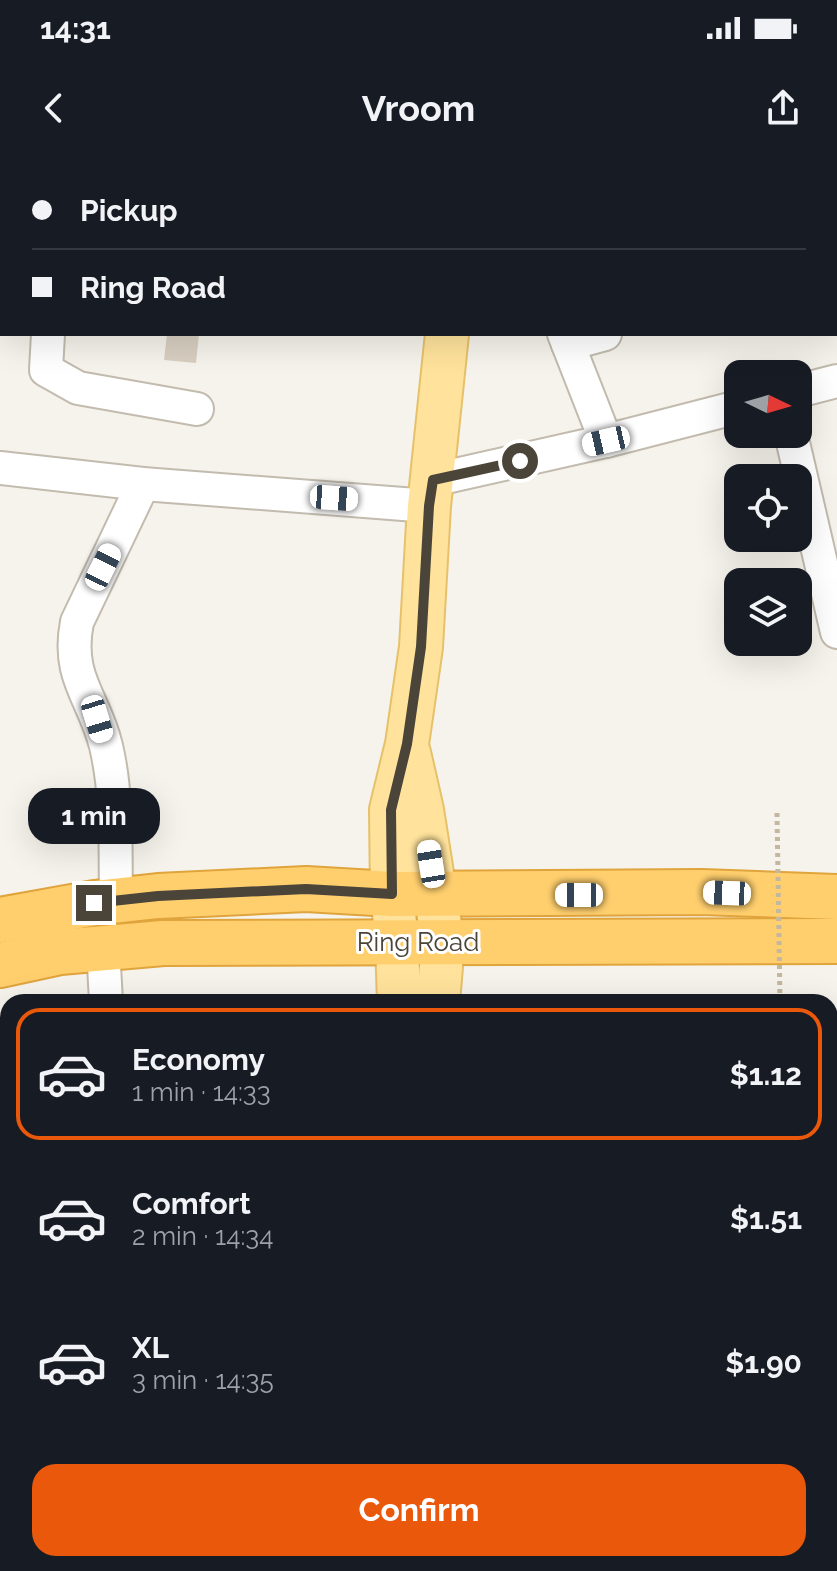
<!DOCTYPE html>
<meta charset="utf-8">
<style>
body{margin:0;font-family:Raleway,sans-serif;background:#20242c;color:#f1f3f6;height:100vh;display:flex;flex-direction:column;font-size:30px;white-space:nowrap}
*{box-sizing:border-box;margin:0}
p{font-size:26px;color:#9ea1a6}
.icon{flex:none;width:44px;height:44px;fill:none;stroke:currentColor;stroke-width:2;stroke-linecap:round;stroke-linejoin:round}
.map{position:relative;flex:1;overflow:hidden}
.drawer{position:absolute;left:0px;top:834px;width:838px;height:578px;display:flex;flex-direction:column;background:#171b24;border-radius:24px 24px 0 0;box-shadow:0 8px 32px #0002}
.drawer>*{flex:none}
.hud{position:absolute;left:0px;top:0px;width:838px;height:176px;box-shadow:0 8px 32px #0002;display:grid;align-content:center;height:176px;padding:0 32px;background:#171b24}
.needle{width:52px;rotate:95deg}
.tools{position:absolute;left:724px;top:200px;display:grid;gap:16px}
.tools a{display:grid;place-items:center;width:88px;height:88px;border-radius:16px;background:#171b24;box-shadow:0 8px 32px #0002;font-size:40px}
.end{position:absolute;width:36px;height:36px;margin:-18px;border:10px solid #4b4439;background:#fff;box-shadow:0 0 0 4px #fff}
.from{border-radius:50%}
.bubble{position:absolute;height:56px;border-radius:24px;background:#171b24;box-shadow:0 8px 32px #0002;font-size:26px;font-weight:700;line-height:56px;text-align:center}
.car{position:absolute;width:24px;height:48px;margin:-24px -12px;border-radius:10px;box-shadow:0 0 6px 2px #0007;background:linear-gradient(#fff 24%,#345 0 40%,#fff 0 76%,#345 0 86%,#fff 0)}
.hud b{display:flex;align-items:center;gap:28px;height:76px;font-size:30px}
.hud b+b{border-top:2px solid #363941}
.hud i{width:20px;height:20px;background:#f1f3f6}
ul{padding:14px 0 0;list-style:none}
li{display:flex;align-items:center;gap:24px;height:132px;margin:0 16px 12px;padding:0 16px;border:4px solid transparent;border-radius:24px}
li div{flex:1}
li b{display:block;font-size:30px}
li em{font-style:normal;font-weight:700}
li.current{border-color:#ea580c}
li>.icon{width:72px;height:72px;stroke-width:1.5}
.cta{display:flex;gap:16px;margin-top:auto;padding:16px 32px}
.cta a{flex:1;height:92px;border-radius:24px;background:#ea580c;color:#fff;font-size:32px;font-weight:700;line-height:92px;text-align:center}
.status{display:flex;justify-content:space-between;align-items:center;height:56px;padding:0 40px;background:#171b24;direction:ltr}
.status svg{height:22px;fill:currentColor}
header{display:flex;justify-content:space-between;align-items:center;height:104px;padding:0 32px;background:#171b24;font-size:36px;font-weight:700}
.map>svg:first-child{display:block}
</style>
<div class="status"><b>14:31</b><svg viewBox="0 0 49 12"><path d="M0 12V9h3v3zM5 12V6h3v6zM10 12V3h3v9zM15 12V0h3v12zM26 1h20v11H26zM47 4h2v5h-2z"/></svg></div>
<header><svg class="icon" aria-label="back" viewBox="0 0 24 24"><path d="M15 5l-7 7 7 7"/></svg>Vroom<svg class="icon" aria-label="share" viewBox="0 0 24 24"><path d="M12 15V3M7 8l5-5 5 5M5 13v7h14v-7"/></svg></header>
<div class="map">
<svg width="837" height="1411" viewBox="0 0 837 1411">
<rect width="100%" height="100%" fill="#f6f3ec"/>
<g fill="#d8cfc1">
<polygon points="167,174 199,174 196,203 164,200"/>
<polygon points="198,1404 247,1404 246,1411 197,1411"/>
<polygon points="406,1404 507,1404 506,1411 405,1411"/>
</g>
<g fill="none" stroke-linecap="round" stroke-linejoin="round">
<defs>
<g id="minor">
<polyline points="671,0 672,2"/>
<polyline points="836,109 837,108"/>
<polyline points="0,127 2,127"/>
<polyline points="48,174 46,210 78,228 197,249"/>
<polyline points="564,174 606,281"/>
<polyline points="568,184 605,174"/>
<polyline points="798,231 837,221"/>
<polyline points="791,274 837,472"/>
<polyline points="0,308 143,324 429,346"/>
<polyline points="433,320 606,281 738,247"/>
<path d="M116 741C115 690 118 637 106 586 94 537 66 518 77 462L143 324"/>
<polyline points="103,787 106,842"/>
<polyline points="0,888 8,892"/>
<polyline points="830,896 837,893"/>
<polyline points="830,1045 837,1041"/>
<polyline points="830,1170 837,1169"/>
<polyline points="0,1355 8,1356"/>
<polyline points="189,1411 190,1404"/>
<polyline points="374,1411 374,1404"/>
<polyline points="547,1411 548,1404"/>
</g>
<g id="major">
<polyline points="446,0 446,2"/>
<polyline points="409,593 422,650 443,783 438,842"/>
<polyline points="399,842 397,783 392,734 391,650 407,584 421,487 429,346 447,174"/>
<polyline points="0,1174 8,1171"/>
<polyline points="0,1212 8,1209"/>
</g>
<g id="highway">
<polyline points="0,760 94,743 158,736 306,729 392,734 702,732 837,737"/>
<polyline points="0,805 60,792 163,783 837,781"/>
</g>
</defs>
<use href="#minor" stroke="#c2bbae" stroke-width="36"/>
<use href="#major" stroke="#e6c16a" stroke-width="46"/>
<use href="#highway" stroke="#e0a43c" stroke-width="48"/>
<use href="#minor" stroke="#fff" stroke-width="32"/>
<use href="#major" stroke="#ffe39c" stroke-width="42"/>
<use href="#highway" stroke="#ffcf6e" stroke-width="44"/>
<polyline stroke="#c4b79f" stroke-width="5" stroke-dasharray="4 4" stroke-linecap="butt" points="777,653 780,842"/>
</g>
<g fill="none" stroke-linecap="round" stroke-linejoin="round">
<polyline stroke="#4b4439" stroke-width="10" points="94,743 158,736 306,729 392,734 391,650 407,584 421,487 429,346 433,320 520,301"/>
</g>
<g text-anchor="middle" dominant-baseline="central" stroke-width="6" stroke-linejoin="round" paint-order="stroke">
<g font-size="26" fill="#4b4439" stroke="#fff">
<text x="418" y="782">Ring Road</text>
</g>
</g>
</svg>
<div class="tools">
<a><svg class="needle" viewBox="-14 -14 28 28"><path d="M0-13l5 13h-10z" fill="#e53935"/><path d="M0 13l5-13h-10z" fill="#9ea1a6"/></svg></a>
<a><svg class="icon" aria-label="locate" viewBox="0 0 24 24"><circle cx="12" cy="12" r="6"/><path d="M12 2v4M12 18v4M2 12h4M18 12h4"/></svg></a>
<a><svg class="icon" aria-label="layers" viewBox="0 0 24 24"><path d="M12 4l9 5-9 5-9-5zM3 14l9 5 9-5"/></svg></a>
</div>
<i class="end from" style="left:520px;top:301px"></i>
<i class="end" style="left:94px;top:743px"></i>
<div class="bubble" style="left:28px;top:628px;width:132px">1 min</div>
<i class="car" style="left:606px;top:281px;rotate:257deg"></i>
<i class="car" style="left:334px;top:338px;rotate:94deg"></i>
<i class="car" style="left:103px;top:407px;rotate:26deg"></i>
<i class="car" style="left:97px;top:559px;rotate:163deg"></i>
<i class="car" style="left:431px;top:704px;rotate:351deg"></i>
<i class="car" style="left:727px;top:733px;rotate:272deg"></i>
<i class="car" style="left:579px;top:735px;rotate:270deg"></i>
<div class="hud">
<b><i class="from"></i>Pickup</b>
<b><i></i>Ring Road</b>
</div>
<section class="drawer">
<ul>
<li class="current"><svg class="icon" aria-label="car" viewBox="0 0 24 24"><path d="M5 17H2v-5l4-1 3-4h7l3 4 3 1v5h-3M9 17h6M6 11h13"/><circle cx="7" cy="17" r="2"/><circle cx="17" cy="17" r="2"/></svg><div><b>Economy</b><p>1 min · 14:33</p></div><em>$1.12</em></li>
<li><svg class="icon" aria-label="car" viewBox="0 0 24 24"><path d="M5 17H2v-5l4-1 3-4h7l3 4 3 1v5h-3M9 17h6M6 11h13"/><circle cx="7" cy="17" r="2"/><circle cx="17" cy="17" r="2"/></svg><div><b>Comfort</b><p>2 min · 14:34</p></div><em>$1.51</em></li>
<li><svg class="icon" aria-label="car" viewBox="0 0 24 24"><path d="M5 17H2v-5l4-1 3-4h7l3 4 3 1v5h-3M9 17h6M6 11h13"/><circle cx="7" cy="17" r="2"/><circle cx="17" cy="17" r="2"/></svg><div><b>XL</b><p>3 min · 14:35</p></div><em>$1.90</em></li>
</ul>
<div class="cta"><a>Confirm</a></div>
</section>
</div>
